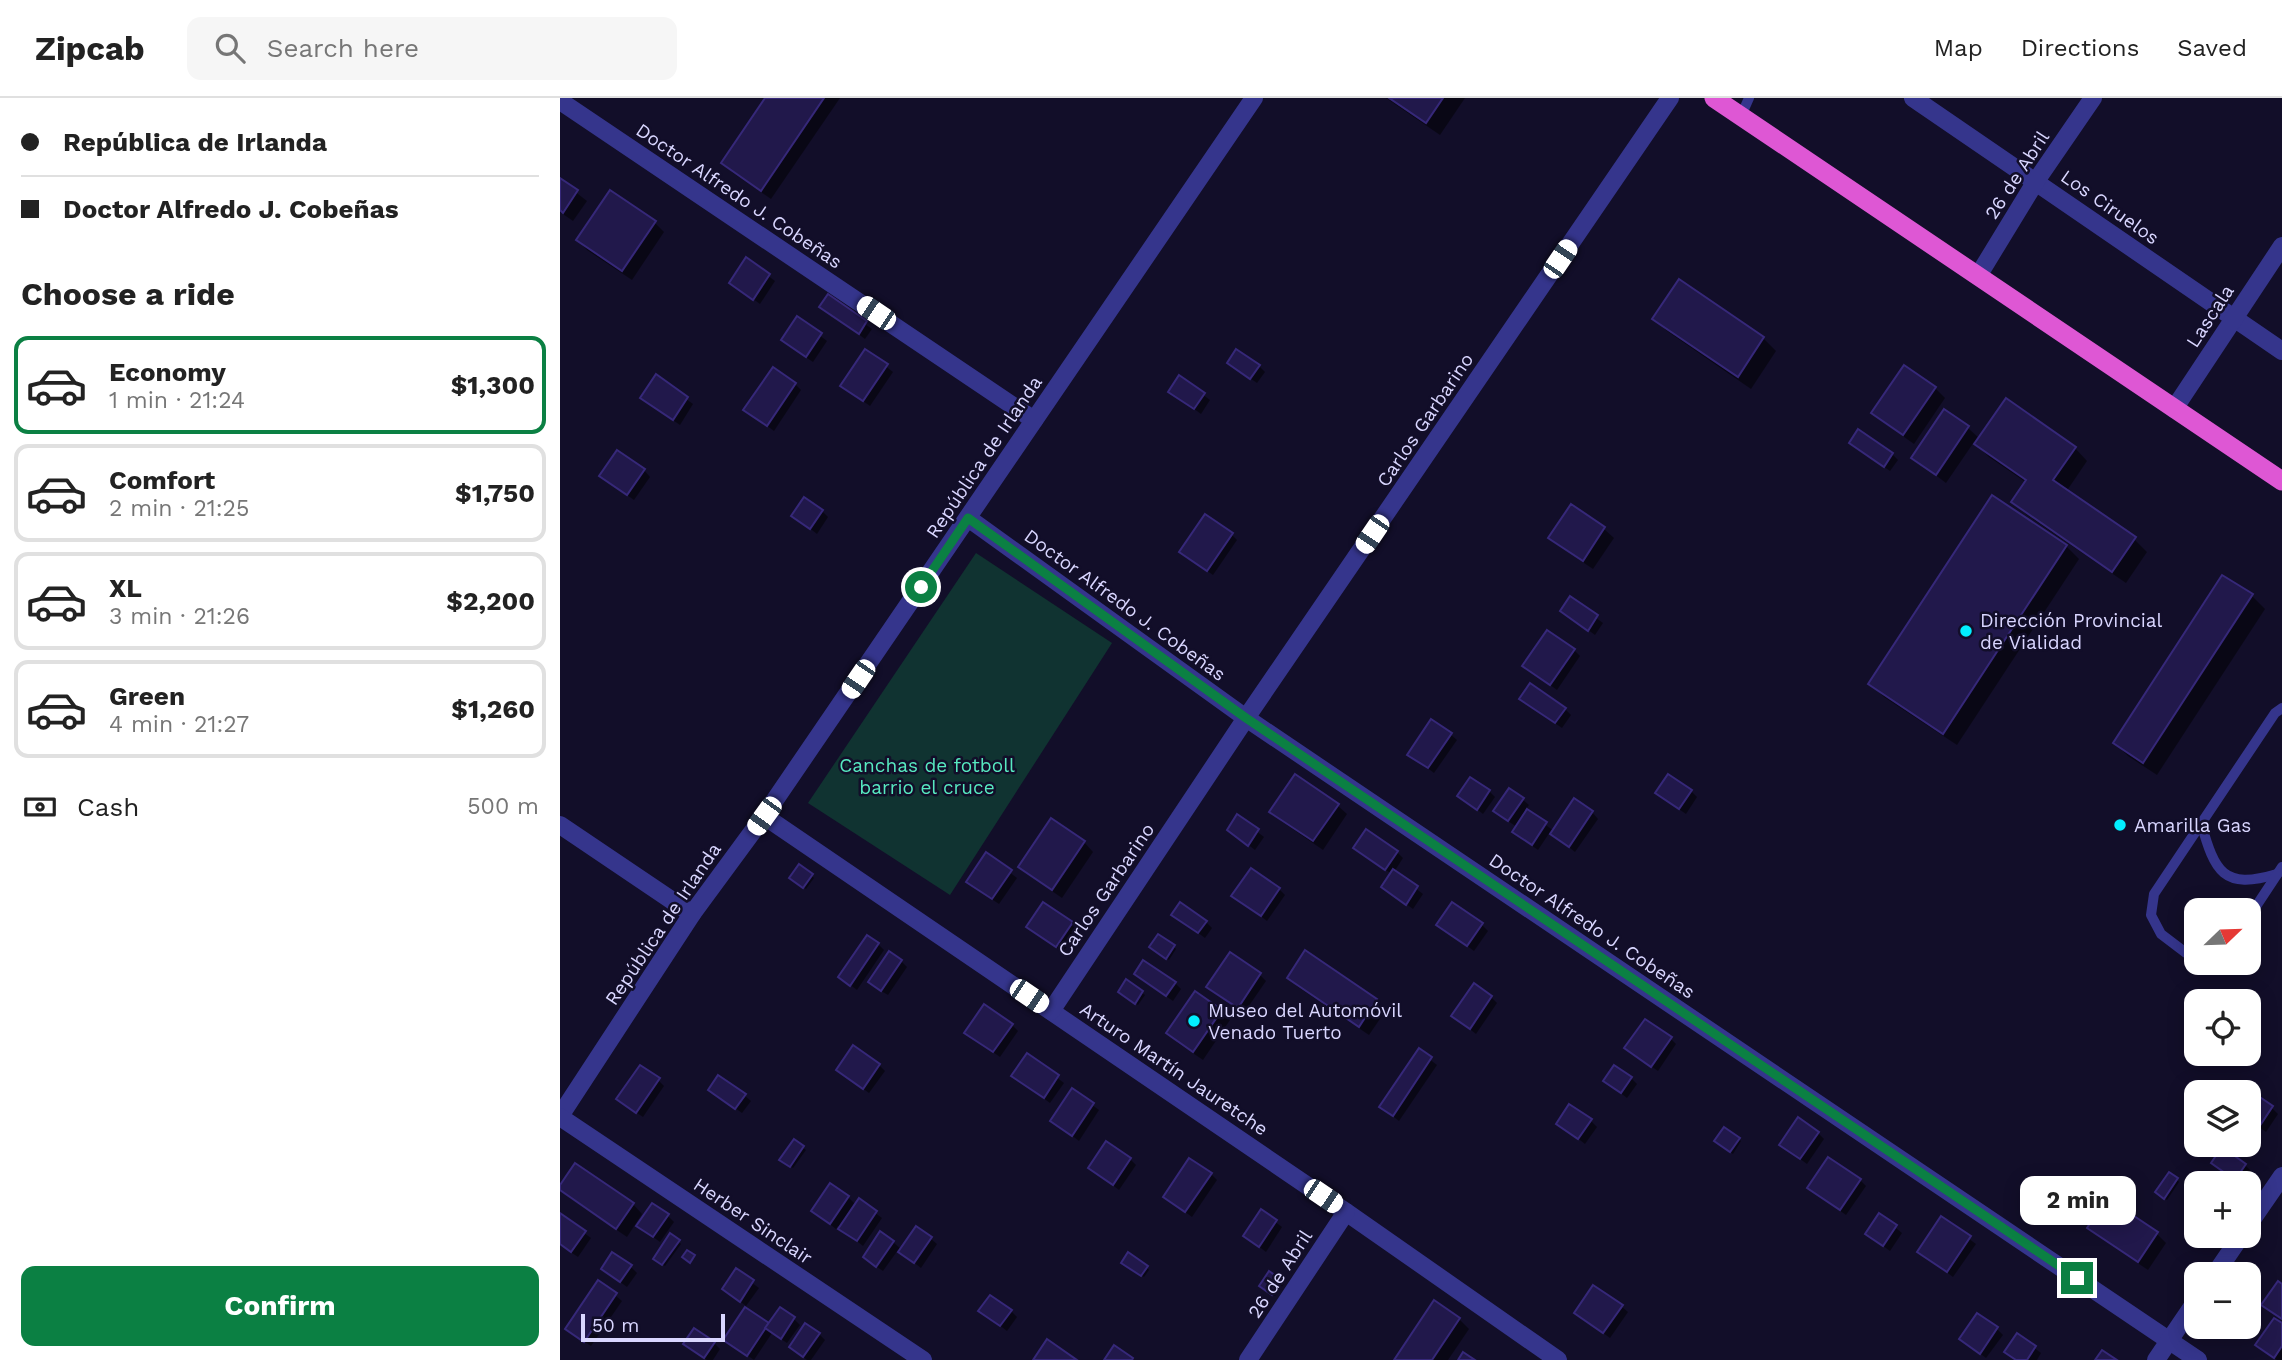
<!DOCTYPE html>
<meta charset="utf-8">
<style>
body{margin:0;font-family:"Work Sans",sans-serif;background:#f6f6f6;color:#222;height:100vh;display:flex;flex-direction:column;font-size:26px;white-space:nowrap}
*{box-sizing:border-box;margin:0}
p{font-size:23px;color:#767676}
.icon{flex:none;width:38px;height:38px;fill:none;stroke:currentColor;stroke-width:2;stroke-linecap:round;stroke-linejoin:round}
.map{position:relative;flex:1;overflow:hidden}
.details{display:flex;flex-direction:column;background:#fff;width:560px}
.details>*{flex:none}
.banner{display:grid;align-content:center;height:154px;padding:0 21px;background:#fff}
.needle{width:46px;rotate:67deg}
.tools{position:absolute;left:1624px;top:800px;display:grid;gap:14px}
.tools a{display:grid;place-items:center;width:77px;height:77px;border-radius:14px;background:#fff;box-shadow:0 4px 18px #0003;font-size:35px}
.scale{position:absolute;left:21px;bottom:18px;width:144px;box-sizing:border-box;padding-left:7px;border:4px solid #d9d6ff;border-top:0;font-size:19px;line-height:24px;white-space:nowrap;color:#d9d6ff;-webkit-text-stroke:5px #120e29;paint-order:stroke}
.end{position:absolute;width:32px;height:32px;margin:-16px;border:9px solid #0b8043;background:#fff;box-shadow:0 0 0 4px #fff}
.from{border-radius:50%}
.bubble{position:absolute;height:49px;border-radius:14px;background:#fff;box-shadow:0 4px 18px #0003;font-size:23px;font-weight:700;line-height:49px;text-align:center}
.car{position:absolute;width:21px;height:42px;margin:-21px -10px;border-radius:9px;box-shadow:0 0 5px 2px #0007;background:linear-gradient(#fff 24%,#345 0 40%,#fff 0 76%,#345 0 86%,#fff 0)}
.banner b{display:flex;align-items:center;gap:24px;height:66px;font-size:26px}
.banner b+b{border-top:2px solid #e0e0e0}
.banner i{width:18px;height:18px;background:#222}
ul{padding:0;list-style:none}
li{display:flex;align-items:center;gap:21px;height:98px;margin:0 14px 10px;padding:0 7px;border:4px solid #e0e0e0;border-radius:14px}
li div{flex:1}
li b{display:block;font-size:26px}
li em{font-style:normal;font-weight:700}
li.active{border-color:#0b8043}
li>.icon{width:63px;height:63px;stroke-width:1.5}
h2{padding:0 21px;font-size:32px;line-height:84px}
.pay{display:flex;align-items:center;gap:18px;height:77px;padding:0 21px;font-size:26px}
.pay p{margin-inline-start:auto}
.cta{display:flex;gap:14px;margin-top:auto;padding:14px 21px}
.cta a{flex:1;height:80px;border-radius:14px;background:#0b8043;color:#fff;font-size:28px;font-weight:700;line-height:80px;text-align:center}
header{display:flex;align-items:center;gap:42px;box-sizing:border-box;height:98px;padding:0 35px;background:#fff;border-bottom:2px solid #e0e0e0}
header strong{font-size:33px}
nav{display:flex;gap:38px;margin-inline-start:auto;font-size:24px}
.search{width:490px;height:63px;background:#f6f6f6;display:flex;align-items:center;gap:18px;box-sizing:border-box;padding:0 24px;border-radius:14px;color:#767676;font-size:26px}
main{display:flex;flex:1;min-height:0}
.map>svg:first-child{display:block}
</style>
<header>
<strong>Zipcab</strong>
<div class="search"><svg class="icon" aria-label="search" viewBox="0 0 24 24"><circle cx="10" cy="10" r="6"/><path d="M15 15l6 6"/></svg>Search here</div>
<nav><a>Map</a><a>Directions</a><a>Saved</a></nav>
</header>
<main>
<section class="details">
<div class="banner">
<b><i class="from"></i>República de Irlanda</b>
<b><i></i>Doctor Alfredo J. Cobeñas</b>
</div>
<h2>Choose a ride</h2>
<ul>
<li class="active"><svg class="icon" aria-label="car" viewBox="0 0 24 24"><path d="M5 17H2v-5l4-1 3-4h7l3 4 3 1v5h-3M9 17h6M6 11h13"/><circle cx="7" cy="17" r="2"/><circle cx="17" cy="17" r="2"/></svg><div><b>Economy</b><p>1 min · 21:24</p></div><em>$1,300</em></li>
<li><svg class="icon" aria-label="car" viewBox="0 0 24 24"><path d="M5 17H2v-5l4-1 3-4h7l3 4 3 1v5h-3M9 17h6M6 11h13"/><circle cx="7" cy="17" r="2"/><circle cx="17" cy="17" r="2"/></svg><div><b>Comfort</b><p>2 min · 21:25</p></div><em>$1,750</em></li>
<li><svg class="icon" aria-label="car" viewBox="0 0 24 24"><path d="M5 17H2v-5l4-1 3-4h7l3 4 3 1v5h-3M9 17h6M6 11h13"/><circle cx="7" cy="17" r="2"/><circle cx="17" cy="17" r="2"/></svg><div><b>XL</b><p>3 min · 21:26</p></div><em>$2,200</em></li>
<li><svg class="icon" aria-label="car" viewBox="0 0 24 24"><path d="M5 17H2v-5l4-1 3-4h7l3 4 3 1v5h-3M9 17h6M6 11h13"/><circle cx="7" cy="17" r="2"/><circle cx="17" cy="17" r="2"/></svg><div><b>Green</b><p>4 min · 21:27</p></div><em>$1,260</em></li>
</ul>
<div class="pay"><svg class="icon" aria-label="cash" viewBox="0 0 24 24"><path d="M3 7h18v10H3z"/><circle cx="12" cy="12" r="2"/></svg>Cash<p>500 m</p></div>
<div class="cta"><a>Confirm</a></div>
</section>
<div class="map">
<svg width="1722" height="1262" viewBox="0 0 1722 1262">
<rect width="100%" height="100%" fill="#120e29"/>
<polygon fill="#103331" points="416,455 552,545 390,797 248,705"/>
<g fill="#0007">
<polygon points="207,0 280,0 211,101 173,75 163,65"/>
<polygon points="826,0 905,0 880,37"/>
<polygon points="0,82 27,103 13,123 0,114"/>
<polygon points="94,124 104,134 72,182 27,152 18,142"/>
<polygon points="187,162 215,183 200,206 171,185"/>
<polygon points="1120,183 1203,240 1216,253 1191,291 1107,233 1094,220"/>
<polygon points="268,199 312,231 305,241 261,209"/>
<polygon points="238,221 267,243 253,264 229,248"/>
<polygon points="306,253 333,274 310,308 282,288"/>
<polygon points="699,268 705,274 697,285 675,270"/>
<polygon points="96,279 133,306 120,327 89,306"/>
<polygon points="620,280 650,302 641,316 610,293"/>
<polygon points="235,286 241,292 214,333 186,312"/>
<polygon points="1375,290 1385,300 1354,346 1323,324 1313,315"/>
<polygon points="1408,330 1420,341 1515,350 1527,363 1506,394 1574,441 1587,454 1566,485 1467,417 1454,404 1467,385 1429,359 1414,344 1386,385 1353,360"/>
<polygon points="1291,345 1332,356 1338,362 1330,373"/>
<polygon points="84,372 90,379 74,402 48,384"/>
<polygon points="1012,409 1044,431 1054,440 1033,471 1000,449 991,439"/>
<polygon points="262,413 268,419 257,436 233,417"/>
<polygon points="671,436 677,442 653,477 627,459"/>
<polygon points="1506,448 1519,461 1397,647 1324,599 1311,586"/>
<polygon points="1692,498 1705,511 1597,677 1568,658 1555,645"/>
<polygon points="1010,501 1043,525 1035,537 1002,513"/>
<polygon points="1014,552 1020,558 997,592 964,568"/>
<polygon points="967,606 1005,611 1011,617 1002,630"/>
<polygon points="890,636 897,642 874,675 849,656"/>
<polygon points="929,693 935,699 923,716 900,698"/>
<polygon points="1131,693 1137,699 1126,716 1104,701"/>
<polygon points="962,701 969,707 965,712 994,733 1032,714 1038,721 1015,754 990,734 978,752 961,740 955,734 957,729 942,719"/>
<polygon points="777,707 787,716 763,752 721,723 711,714"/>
<polygon points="678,719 704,739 695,752 669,732"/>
<polygon points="524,744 533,754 502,800 470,778 460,768"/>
<polygon points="837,754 843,760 834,774 863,796 853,811 823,789 832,776 801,756"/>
<polygon points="427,757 457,780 439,806 415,790"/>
<polygon points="251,777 254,780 246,791 234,783"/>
<polygon points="719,791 725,797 707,823 674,798"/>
<polygon points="484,806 518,832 503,854 475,835"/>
<polygon points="614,817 646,824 652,830 645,840"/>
<polygon points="879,827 922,827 928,833 914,853"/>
<polygon points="318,846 324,852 297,892 280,879"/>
<polygon points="614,849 616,851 609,862 594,852"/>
<polygon points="746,855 816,903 826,912 809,937 738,889 729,879"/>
<polygon points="341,863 347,869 328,897 316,890"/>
<polygon points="700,877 706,883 684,915 648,889"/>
<polygon points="582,882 615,885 621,891 613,903"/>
<polygon points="567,884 585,897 578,907 563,896"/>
<polygon points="931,899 937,905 916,936 893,918"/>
<polygon points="661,913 670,922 643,962 618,945 608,935"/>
<polygon points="452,927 458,933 440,959 413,940"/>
<polygon points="1110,940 1116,946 1098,973 1073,956"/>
<polygon points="859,953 877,967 839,1023 821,1009"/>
<polygon points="467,957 504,985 490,1005 453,978"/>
<polygon points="319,967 325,973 309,995 278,972"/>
<polygon points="1071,980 1077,986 1067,1000 1045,983"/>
<polygon points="98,982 104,988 83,1019 65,1007"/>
<polygon points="1683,990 1712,1010 1718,1016 1706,1034 1689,1022 1689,994 1680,994"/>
<polygon points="150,992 184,997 191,1003 182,1015"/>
<polygon points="513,993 539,1012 519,1043 493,1023"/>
<polygon points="1031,1023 1037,1029 1025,1046 998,1025"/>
<polygon points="1258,1035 1264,1041 1247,1066 1221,1047"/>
<polygon points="1179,1041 1181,1043 1173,1056 1159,1046"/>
<polygon points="234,1043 246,1052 233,1070 224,1064"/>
<polygon points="570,1061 576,1067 559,1092 530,1070"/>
<polygon points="1653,1065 1685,1067 1691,1073 1683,1085 1680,1085"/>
<polygon points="651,1076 657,1082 632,1119 605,1099"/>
<polygon points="1617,1081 1619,1084 1607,1102 1599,1097"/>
<polygon points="1300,1082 1306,1088 1286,1117 1256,1096"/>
<polygon points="0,1090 73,1106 82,1116 67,1139 10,1100"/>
<polygon points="288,1099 296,1107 299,1103 322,1120 303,1148 278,1128 276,1131 253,1113"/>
<polygon points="702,1114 722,1129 706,1154 685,1138"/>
<polygon points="0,1117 31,1140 18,1159 0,1147"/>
<polygon points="1320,1117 1342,1135 1330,1153 1307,1136"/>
<polygon points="108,1118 114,1124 100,1144 78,1128"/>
<polygon points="1382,1121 1416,1146 1393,1179 1359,1154"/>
<polygon points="1530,1129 1596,1135 1606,1145 1588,1172 1539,1139"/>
<polygon points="370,1140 377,1146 361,1170 338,1152 323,1173 311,1165 333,1144 342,1152"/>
<polygon points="118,1143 121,1146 105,1168 98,1163"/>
<polygon points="566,1167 587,1169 589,1172 584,1179"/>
<polygon points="71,1169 77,1175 67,1189 49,1176"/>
<polygon points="176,1173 199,1190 186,1208 164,1191"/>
<polygon points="721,1183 724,1186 715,1198 704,1190"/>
<polygon points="39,1184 62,1203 31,1248 14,1237"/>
<polygon points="1061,1208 1068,1214 1050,1240 1016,1215"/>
<polygon points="421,1213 451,1213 457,1219 447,1233"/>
<polygon points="234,1221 240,1227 227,1245 212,1235 194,1262 165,1242"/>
<polygon points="899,1221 909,1231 888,1262 836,1262"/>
<polygon points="1722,1228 1722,1262 1717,1262 1704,1253"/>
<polygon points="1437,1231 1443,1237 1426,1260 1401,1241"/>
<polygon points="259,1236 265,1242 251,1262 247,1262 231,1249"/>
<polygon points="1457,1237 1481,1255 1477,1262 1455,1262 1446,1254"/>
<polygon points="154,1245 160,1251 153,1262 147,1262 132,1252"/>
</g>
<g fill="#21184b" stroke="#362879" stroke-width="2">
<polygon points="205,0 264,0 201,93 161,65"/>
<polygon points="829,0 883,0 866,25"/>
<polygon points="0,80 18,92 3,115 0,112"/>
<polygon points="50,92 96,123 62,173 16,142"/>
<polygon points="186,159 210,176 193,202 169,185"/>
<polygon points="1119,181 1204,239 1178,279 1092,221"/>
<polygon points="268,196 307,223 299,236 259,209"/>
<polygon points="237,218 262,235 246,259 221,242"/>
<polygon points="305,251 328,266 303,303 280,288"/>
<polygon points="676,251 700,267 690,281 667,265"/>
<polygon points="1344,267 1376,289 1343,337 1311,315"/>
<polygon points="213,269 236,285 207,328 183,312"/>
<polygon points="96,276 128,299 113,322 80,300"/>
<polygon points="619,277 645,295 634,311 608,294"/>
<polygon points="1446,300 1516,349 1493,382 1576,439 1552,474 1451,404 1466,382 1414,346"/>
<polygon points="1384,311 1409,328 1376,377 1351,360"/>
<polygon points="1298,331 1333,355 1324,369 1289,345"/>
<polygon points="57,352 85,371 67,397 39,378"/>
<polygon points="1432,397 1507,447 1383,636 1308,586"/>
<polygon points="244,399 263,412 250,431 231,418"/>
<polygon points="1011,406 1045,429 1023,463 988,440"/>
<polygon points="645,416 673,435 647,473 619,454"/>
<polygon points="1662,477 1693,496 1583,665 1553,645"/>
<polygon points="1010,498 1038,517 1028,533 1000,513"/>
<polygon points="987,532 1015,551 990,587 962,568"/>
<polygon points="970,585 1006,610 995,625 959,601"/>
<polygon points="871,621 892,635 868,670 847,657"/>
<polygon points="735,676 779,706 753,743 709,714"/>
<polygon points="1108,676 1132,692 1119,711 1095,695"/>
<polygon points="910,679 930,692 917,712 897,698"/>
<polygon points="949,690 964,700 948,723 933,713"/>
<polygon points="1014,700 1033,713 1009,749 990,736"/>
<polygon points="967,711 987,724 972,747 952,734"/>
<polygon points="677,716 699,731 688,748 667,732"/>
<polygon points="491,720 525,743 492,792 458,769"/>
<polygon points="806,731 838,753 825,772 793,750"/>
<polygon points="426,754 452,772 432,801 406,784"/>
<polygon points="239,766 253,776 243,790 229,780"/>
<polygon points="691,770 720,790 701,818 671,798"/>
<polygon points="833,771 858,788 846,807 821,789"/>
<polygon points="483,804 513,824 496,849 466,829"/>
<polygon points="620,804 647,823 638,835 611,817"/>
<polygon points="892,804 923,825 907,848 876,827"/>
<polygon points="598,836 615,847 606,861 589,849"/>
<polygon points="307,837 319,845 290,888 278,879"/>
<polygon points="745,852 817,901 799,929 727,880"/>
<polygon points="329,853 342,862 321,893 308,884"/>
<polygon points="670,854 701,875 678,910 646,889"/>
<polygon points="583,862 616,884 606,898 574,876"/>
<polygon points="566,881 583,893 575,906 558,894"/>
<polygon points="914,885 932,898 910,931 891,918"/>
<polygon points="635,893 662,912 633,954 606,935"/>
<polygon points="424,906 453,926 433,954 404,935"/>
<polygon points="1085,921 1112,939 1091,969 1064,950"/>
<polygon points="293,947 320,966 303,991 276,972"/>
<polygon points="859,950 872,959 833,1018 819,1009"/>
<polygon points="467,955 499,977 484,1000 451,978"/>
<polygon points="80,967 100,980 76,1015 56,1001"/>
<polygon points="1054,967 1072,979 1061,995 1043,983"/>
<polygon points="158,977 186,996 175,1011 148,992"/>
<polygon points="1682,987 1713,1008 1699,1029 1689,1022 1689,994 1677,994"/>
<polygon points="512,990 534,1005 512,1038 490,1023"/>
<polygon points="1009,1006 1032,1021 1018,1041 996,1026"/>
<polygon points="1238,1019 1259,1034 1240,1061 1219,1047"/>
<polygon points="1164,1029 1180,1040 1170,1054 1154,1043"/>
<polygon points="234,1041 244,1048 230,1069 219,1062"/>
<polygon points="546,1043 571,1060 553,1087 528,1070"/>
<polygon points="1662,1049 1686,1066 1675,1082 1651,1065"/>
<polygon points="1268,1059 1301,1081 1280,1112 1247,1090"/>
<polygon points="629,1060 652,1075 625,1114 603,1099"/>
<polygon points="15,1065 74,1105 56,1131 0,1092 0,1087"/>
<polygon points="1609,1074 1618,1080 1604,1101 1595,1094"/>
<polygon points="270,1085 289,1098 270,1126 251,1113"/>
<polygon points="299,1100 317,1113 297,1143 278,1131"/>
<polygon points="1547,1100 1598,1134 1578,1164 1527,1130"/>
<polygon points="92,1105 109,1116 93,1139 76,1128"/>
<polygon points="701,1111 717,1122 699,1149 683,1138"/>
<polygon points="0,1115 26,1133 11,1154 0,1146"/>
<polygon points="1319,1115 1337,1127 1323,1148 1305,1136"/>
<polygon points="1381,1118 1411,1138 1387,1174 1357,1154"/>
<polygon points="356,1128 372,1139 354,1165 338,1154"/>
<polygon points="320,1133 334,1143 316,1169 303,1159"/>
<polygon points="110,1135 120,1142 102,1167 93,1161"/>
<polygon points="127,1152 135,1157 130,1165 122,1159"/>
<polygon points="52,1154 72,1167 60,1184 41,1171"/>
<polygon points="568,1154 588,1168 581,1178 561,1165"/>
<polygon points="176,1170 194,1182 180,1204 162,1191"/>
<polygon points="709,1173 722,1182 712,1197 699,1188"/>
<polygon points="38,1182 57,1195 24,1244 5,1231"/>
<polygon points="1718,1183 1722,1186 1722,1221 1701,1207"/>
<polygon points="1033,1187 1063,1207 1043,1235 1014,1215"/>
<polygon points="430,1197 452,1212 440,1228 418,1213"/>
<polygon points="874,1202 900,1220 872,1262 834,1262"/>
<polygon points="185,1209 209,1225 187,1258 163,1242"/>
<polygon points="220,1209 235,1219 221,1241 205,1230"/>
<polygon points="1417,1215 1438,1229 1420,1256 1399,1241"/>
<polygon points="1714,1220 1722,1225 1722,1248 1714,1260 1695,1247"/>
<polygon points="245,1225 260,1235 243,1259 229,1249"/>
<polygon points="134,1230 155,1244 144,1260 123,1246"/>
<polygon points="1457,1235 1476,1248 1467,1262 1456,1262 1444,1254"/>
<polygon points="487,1241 517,1262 473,1262"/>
<polygon points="554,1247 573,1260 572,1262 544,1262"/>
<polygon points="1542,1252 1557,1262 1535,1262"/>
<polygon points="903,1254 915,1262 898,1262"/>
</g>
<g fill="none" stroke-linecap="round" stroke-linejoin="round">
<g stroke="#35358c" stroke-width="10">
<polyline points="1181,18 1189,0"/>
<path d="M1641 725C1655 774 1663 792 1717 776"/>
<polyline points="1689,819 1722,769"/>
<polyline points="1636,854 1626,855 1601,836 1591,817 1594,796 1715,615 1722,610"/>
</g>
<g stroke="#35358c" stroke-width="18">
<polyline points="1353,0 1722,253"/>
<polyline points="0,3 474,322"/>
<polyline points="1418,178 1476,83 1533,0"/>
<polyline points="1614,311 1722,148"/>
<polyline points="408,420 686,620 1638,1262"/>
<polyline points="204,718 786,1114 998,1262"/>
<polyline points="0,727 132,816"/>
<polyline points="491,913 686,620 1110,0"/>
<polyline points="0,1018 132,816 204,718 694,0"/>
<polyline points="0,1019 363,1262"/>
<polyline points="1689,1126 1722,1078"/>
<polyline points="1655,1176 1681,1138"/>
<polyline points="688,1262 786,1114"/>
<polyline points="1596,1262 1636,1203"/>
</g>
<polyline stroke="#de57d4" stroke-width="19" points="1154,0 1722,383"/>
</g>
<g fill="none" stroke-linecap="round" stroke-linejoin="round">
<polyline stroke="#0b8043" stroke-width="9" points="361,489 408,420 686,620 1517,1180"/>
</g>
<g fill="#02eeff" stroke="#120e29" stroke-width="2.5">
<circle cx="1406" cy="533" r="7"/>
<circle cx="1560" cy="727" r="7"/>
<circle cx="634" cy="923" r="7"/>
</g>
<g text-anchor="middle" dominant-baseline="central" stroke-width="5" stroke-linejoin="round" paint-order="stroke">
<g font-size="19" fill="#d9d6ff" stroke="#120e29">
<text transform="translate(1457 77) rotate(-57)">26 de Abril</text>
<text transform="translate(179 98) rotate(34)">Doctor Alfredo J. Cobeñas</text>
<text transform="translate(1550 109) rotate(35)">Los Ciruelos</text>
<text transform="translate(1650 218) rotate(-57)">Lascala</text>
<text transform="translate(865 322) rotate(-56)">Carlos Garbarino</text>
<text transform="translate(424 359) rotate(-56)">República de Irlanda</text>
<text transform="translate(565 507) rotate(36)">Doctor Alfredo J. Cobeñas</text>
<text transform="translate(546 792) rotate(-56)">Carlos Garbarino</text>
<text transform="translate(103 826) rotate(-56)">República de Irlanda</text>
<text transform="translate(1032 828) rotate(34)">Doctor Alfredo J. Cobeñas</text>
<text transform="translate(614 971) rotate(34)">Arturo Martín Jauretche</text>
<text transform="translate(193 1123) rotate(34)">Herber Sinclair</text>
<text transform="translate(720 1176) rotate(-57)">26 de Abril</text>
</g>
<g font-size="19" fill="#d9d6ff" stroke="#120e29" text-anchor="start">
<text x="1420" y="522">Dirección Provincial<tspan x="1420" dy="22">de Vialidad</tspan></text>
<text x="1574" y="727">Amarilla Gas</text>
<text x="648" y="912">Museo del Automóvil<tspan x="648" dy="22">Venado Tuerto</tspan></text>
</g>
<g font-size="19" fill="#57e9c0" stroke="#120e29">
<text x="367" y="667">Canchas de fotboll<tspan x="367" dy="22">barrio el cruce</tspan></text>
</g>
</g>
</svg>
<div class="tools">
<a><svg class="needle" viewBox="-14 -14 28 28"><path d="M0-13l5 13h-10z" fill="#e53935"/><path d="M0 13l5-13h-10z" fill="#767676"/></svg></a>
<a><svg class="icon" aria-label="locate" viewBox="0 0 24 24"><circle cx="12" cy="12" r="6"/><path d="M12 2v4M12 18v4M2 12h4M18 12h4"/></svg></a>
<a><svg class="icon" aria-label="layers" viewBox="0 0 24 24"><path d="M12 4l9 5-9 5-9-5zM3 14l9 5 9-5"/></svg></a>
<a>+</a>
<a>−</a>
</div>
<div class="scale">50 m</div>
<i class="end from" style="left:361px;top:489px"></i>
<i class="end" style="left:1517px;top:1180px"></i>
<div class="bubble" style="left:1460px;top:1078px;width:116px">2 min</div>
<i class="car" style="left:1000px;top:161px;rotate:34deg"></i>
<i class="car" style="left:316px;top:215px;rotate:304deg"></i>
<i class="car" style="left:812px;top:436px;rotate:214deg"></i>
<i class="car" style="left:298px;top:581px;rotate:214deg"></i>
<i class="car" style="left:204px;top:718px;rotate:216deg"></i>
<i class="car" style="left:469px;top:898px;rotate:124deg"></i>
<i class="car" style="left:763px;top:1098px;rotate:124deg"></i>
</div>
</main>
